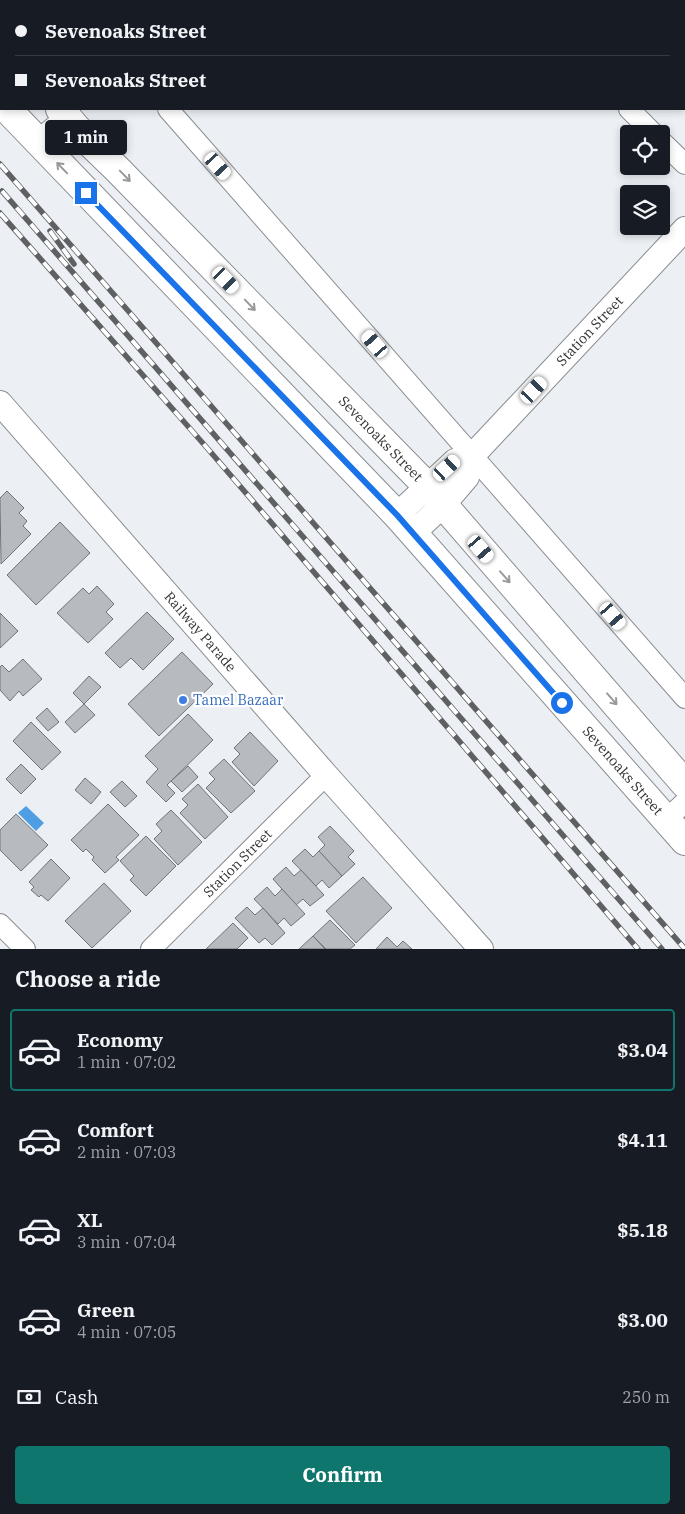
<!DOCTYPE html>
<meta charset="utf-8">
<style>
body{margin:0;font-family:"IBM Plex Serif",serif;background:#20242c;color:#f1f3f6;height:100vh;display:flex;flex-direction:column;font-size:19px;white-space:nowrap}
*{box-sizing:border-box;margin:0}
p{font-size:16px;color:#9ea1a6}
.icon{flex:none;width:28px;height:28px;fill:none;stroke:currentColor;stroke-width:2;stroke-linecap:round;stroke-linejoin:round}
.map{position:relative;height:949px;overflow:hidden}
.sheet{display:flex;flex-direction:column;background:#171b24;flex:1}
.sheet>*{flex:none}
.guide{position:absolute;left:0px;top:0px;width:685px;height:110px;box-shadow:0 2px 8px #0003;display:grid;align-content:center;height:110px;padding:0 15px;background:#171b24}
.buttons{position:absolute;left:620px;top:125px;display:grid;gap:10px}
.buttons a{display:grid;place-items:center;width:50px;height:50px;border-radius:5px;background:#171b24;box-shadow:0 2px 8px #0003;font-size:25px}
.end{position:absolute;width:22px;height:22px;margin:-11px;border:6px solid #1a73e8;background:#fff;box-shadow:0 0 0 2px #fff}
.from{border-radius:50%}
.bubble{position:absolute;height:35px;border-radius:5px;background:#171b24;box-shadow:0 2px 8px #0003;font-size:16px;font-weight:700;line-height:35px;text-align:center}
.car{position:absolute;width:15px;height:30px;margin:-15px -8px;border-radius:6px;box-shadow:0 0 4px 1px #0007;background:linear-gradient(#fff 24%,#345 0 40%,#fff 0 76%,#345 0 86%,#fff 0)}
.guide b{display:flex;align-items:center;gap:18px;height:48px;font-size:19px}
.guide b+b{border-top:1px solid #363941}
.guide i{width:12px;height:12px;background:#f1f3f6}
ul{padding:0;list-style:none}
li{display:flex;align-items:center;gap:15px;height:82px;margin:0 10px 8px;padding:0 5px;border:2px solid transparent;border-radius:5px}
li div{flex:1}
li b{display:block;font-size:19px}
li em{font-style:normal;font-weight:700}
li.selected{border-color:#0f766e}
li>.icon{width:45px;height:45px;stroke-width:1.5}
h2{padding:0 15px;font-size:22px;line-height:60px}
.pay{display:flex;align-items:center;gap:12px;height:55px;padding:0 15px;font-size:19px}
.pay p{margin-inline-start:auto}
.button{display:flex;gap:10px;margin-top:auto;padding:10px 15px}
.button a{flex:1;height:58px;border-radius:5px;background:#0f766e;color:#fff;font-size:20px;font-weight:700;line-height:58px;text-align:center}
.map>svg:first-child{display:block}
</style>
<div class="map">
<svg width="685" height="949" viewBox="0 0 685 949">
<rect width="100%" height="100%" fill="#ecf0f4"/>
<polygon fill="#4f9de3" points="26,806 44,823 36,831 18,813"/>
<g fill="#b7bbbf" stroke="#707377">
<polygon points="7,491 24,508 19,513 27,521 23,526 31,534 1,564 0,498"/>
<polygon points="60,522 90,553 36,605 7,575"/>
<polygon points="97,586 114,604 106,612 113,619 88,643 57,613 83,588 89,594"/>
<polygon points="147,612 174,639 143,670 131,658 120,668 105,653"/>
<polygon points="0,613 18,631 0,648"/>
<polygon points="182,652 213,684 159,736 128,704"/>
<polygon points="23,659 42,679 23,696 19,691 10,701 0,690 0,667 2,665 9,672"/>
<polygon points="89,676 101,687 84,704 73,693"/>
<polygon points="84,704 95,715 75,733 65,722"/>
<polygon points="47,708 59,722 48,731 36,718"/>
<polygon points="188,714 213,740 167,785 175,793 166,802 146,782 158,769 145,756"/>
<polygon points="31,722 61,752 42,770 13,741"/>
<polygon points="250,732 278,761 254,786 232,762 240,754 234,748"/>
<polygon points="224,759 255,791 231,813 206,788 215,779 209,773"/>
<polygon points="21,764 36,779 21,794 6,779"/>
<polygon points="188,766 198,777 182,792 171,781"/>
<polygon points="85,778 101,792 91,804 75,790"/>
<polygon points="122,781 137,796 125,807 110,792"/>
<polygon points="198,784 228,817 205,839 180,813 188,805 182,799"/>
<polygon points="108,804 139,835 116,857 119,860 105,873 92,860 94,857 86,849 83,852 71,840"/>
<polygon points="171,810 202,842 178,865 154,839 162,831 156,824"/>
<polygon points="16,814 48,845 21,871 0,850 0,830"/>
<polygon points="330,826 354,851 348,857 355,864 342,876 319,851 325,845 318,837"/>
<polygon points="146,836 176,866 146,896 130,880 134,876 120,861"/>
<polygon points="305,849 313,857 319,851 342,876 329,888 322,880 316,886 292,861"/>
<polygon points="51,859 70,878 48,901 41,895 39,897 31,890 34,887 29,882"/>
<polygon points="286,867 294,876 301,870 324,895 310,906 303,899 296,905 273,879"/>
<polygon points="363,877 392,908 356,943 326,911"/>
<polygon points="104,883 131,911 92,948 65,921"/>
<polygon points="267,887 275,896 282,889 305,914 291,926 284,918 278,924 254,899"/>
<polygon points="247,907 255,915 263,908 285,933 272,945 265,938 259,943 235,918"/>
<polygon points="330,920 355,945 350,949 326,949 313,936"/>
<polygon points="233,923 248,938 237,949 206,949"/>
<polygon points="313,936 325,949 299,949"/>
<polygon points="387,937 397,947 403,941 412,949 376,949"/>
</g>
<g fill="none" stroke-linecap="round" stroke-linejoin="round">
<defs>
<g id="minor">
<polyline points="520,0 521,1"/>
<polyline points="158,1 159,0"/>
<polyline points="168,109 685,698"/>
<polyline points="629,109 654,134"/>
<polyline points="37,141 67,116 70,109"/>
<polyline points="661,141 685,164"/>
<polyline points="666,820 685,802"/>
<polyline points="0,924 25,949"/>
<path id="s1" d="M151 949 326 775"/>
</g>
<g id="tertiary">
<path id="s2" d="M0 403 326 775 481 949"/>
<polyline points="397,515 455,461 473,455"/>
<path id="s3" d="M413 533 443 505 467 477 473 455 685 229"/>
</g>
<g id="secondary">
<polyline points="0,39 1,40"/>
<path id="s4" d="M7 109 397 515 685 841"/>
<path id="s5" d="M60 109 87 140 118 170 427 486 685 784"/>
</g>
</defs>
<use href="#minor" stroke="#8a8d91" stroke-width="22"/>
<use href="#tertiary" stroke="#8a8d91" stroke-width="26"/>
<use href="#secondary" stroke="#8a8d91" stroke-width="30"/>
<use href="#minor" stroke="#fff" stroke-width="20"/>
<use href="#tertiary" stroke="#fff" stroke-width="24"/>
<use href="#secondary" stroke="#fff" stroke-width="28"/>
<defs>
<g id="rail">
<polyline points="0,164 685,949"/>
<polyline points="2,191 662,949"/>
<polyline points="0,213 208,449 638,949"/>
<polyline points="50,231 74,264"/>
</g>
</defs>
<use href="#rail" stroke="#5e6062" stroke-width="5.5"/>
<use href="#rail" stroke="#fff" stroke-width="4" stroke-dasharray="11" stroke-linecap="butt"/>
</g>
<defs><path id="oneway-shaft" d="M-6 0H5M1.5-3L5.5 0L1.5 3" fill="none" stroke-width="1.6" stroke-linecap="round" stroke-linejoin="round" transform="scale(1.25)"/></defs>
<g stroke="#989a9a">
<use href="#oneway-shaft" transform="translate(62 168) rotate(-134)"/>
<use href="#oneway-shaft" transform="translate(125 176) rotate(46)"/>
<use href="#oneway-shaft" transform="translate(250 305) rotate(46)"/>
<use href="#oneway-shaft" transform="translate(505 577) rotate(49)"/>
<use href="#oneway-shaft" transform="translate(612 699) rotate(49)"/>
</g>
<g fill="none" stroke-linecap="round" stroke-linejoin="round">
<polyline stroke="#1a73e8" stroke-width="6" points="86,193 397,515 562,703"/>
</g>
<circle fill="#3f7fe0" stroke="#fff" stroke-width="2" cx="183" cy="700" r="5"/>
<g text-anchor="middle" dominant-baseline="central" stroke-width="4.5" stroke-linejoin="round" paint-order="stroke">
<g font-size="14" fill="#323435" stroke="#fff">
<text stroke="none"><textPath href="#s3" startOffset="271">Station Street</textPath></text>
<text stroke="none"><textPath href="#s5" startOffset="460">Sevenoaks Street</textPath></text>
<text stroke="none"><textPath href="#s2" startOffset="304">Railway Parade</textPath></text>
<text stroke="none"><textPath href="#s4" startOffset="904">Sevenoaks Street</textPath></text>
<text stroke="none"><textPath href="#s1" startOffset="122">Station Street</textPath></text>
</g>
<g font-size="14" fill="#366cbe" stroke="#fff" text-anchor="start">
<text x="193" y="700">Tamel Bazaar</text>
</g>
</g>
</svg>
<div class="buttons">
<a><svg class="icon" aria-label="locate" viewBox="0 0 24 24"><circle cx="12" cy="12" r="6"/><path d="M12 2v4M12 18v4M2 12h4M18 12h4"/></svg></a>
<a><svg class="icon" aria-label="layers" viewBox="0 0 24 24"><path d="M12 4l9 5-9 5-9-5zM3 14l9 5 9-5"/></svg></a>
</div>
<i class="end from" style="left:562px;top:703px"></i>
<i class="end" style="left:86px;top:193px"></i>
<div class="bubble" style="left:45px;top:120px;width:82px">1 min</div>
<i class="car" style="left:218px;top:166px;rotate:138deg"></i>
<i class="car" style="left:226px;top:280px;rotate:136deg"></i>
<i class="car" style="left:375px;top:344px;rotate:319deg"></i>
<i class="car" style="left:534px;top:390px;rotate:43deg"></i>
<i class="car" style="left:447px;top:468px;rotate:48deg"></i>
<i class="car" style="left:481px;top:549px;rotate:139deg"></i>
<i class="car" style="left:613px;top:616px;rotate:139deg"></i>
<div class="guide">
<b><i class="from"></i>Sevenoaks Street</b>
<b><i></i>Sevenoaks Street</b>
</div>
</div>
<section class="sheet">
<h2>Choose a ride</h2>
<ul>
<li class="selected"><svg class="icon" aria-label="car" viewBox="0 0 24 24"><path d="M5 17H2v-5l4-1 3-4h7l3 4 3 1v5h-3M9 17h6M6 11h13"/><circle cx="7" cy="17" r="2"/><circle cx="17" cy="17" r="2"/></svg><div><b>Economy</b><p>1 min · 07:02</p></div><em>$3.04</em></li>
<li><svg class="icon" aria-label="car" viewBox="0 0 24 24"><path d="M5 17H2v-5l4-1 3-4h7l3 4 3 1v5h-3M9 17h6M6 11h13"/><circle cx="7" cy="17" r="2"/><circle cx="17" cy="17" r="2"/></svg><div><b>Comfort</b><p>2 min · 07:03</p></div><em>$4.11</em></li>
<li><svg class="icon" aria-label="car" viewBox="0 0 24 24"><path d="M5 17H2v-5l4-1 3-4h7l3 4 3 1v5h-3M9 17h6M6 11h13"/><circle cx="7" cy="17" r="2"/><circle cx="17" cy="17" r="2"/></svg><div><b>XL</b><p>3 min · 07:04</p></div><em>$5.18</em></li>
<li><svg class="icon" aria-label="car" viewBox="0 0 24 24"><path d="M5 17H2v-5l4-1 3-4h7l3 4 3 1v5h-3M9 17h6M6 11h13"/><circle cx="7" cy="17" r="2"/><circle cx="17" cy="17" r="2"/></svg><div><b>Green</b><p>4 min · 07:05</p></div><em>$3.00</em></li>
</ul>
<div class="pay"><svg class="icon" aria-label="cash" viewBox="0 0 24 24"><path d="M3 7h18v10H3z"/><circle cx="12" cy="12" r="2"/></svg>Cash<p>250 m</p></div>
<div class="button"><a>Confirm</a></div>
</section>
